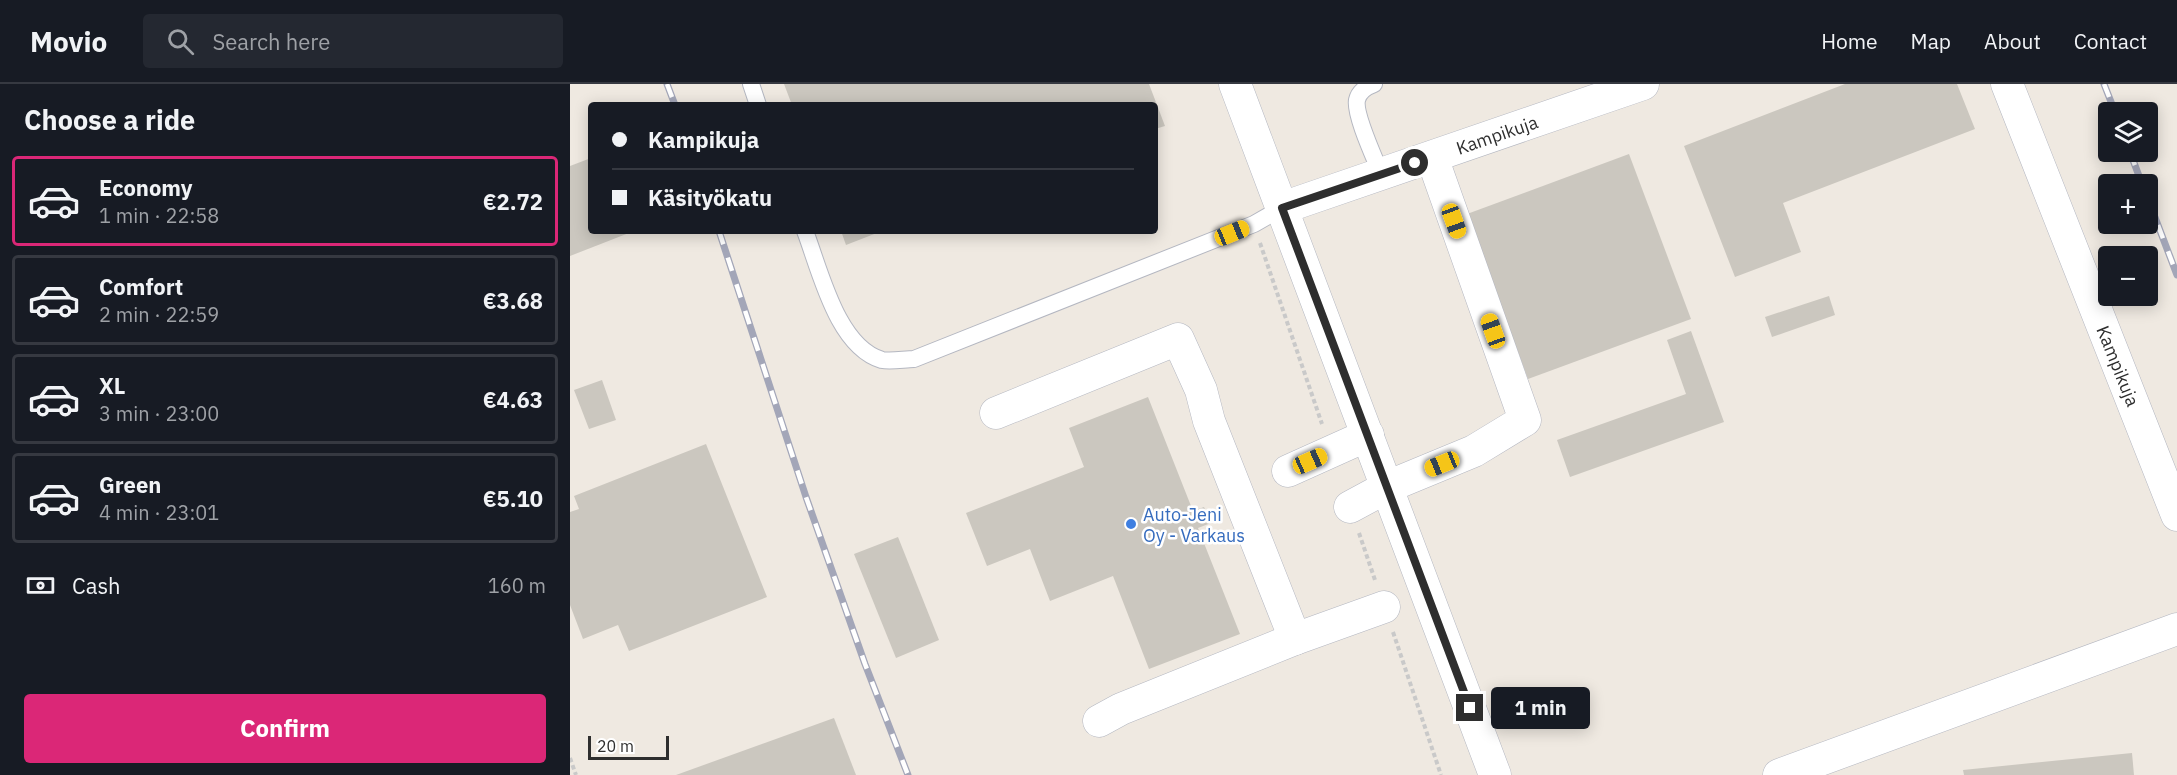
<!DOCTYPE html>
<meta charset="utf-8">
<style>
body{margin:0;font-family:"IBM Plex Sans",sans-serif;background:#242831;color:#f1f3f6;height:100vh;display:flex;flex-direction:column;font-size:22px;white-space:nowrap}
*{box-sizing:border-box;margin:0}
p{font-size:20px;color:#9ea1a6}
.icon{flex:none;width:33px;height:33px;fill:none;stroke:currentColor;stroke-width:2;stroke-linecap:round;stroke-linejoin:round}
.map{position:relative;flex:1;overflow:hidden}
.side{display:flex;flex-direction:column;background:#171b24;width:570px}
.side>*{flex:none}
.top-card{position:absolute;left:18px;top:18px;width:570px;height:132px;border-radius:6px;box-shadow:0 3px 15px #0003;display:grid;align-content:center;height:132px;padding:0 24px;background:#171b24}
.buttons{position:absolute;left:1528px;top:18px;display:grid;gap:12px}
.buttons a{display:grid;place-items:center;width:60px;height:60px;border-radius:6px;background:#171b24;box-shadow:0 3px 15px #0003;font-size:30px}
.scale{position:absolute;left:18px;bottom:15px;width:81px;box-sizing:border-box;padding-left:6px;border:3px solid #2e2e2e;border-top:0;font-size:16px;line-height:21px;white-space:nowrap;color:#2e2e2e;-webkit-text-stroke:4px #fff;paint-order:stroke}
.end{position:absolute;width:27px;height:27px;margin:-14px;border:8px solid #2e2e2e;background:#fff;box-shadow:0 0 0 3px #fff}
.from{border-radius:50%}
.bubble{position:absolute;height:42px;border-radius:6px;background:#171b24;box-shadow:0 3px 15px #0003;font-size:20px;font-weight:800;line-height:42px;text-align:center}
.car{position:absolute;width:18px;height:36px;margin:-18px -9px;border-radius:8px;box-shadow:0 0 4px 2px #0007;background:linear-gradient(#f5c518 24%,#345 0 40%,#f5c518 0 76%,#345 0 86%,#f5c518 0)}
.top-card b{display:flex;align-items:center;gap:21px;height:57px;font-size:22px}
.top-card b+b{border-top:2px solid #363941}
.top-card i{width:15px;height:15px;background:#f1f3f6}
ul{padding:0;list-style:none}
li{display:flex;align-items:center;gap:18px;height:90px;margin:0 12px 9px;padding:0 12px;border:3px solid #363941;border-radius:6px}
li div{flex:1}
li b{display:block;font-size:22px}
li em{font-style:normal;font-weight:800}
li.on{border-color:#db2777}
li>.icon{width:54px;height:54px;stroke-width:1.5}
h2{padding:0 24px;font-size:27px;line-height:72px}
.pay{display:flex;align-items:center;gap:15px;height:66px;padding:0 24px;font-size:22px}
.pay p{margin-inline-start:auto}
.button{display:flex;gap:12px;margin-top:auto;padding:12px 24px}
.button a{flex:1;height:69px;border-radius:6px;background:#db2777;color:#fff;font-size:24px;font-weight:800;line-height:69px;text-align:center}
header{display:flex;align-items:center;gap:36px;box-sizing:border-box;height:84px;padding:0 30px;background:#171b24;border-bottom:2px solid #363941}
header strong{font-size:28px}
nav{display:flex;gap:33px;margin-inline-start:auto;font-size:21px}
.search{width:420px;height:54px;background:#242831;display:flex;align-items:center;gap:15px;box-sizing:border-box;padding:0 21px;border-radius:6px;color:#9ea1a6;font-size:22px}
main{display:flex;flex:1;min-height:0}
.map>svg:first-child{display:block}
</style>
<header>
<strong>Movio</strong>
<div class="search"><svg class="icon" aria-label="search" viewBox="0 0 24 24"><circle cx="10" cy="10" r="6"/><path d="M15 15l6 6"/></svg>Search here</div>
<nav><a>Home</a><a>Map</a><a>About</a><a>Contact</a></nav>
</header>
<main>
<section class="side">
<h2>Choose a ride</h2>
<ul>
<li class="on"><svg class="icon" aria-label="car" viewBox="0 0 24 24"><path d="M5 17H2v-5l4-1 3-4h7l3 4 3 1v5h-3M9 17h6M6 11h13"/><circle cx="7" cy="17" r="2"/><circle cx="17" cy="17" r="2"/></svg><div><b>Economy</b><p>1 min · 22:58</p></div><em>€2.72</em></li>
<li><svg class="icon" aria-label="car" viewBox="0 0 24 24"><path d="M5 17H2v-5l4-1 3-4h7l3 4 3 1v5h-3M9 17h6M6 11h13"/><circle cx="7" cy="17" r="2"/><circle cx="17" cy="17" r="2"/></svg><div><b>Comfort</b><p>2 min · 22:59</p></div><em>€3.68</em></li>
<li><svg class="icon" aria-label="car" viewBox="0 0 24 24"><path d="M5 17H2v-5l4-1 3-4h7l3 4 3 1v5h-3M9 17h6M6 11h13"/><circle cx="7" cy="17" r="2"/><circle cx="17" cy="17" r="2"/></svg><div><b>XL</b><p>3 min · 23:00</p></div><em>€4.63</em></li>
<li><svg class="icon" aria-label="car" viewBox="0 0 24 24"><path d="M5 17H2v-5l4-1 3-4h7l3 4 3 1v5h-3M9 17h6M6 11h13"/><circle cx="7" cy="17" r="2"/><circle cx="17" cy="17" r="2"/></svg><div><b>Green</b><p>4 min · 23:01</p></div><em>€5.10</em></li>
</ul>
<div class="pay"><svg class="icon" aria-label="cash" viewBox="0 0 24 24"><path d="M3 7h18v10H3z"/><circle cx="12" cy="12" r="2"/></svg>Cash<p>160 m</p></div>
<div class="button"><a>Confirm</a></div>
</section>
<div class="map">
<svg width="1607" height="691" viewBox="0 0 1607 691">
<rect width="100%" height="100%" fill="#efe9e1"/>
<g fill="#cbc7bf">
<polygon points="214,0 579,0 595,42 585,45 585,21 222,21"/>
<polygon points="1275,0 1387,0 1405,45 1213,119 1231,168 1165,193 1114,62"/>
<polygon points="1059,70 1121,235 958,295 897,130"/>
<polygon points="21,74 21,147 64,147 0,172 0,82"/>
<polygon points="271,147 312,147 276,161"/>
<polygon points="1259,212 1265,231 1202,253 1195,233"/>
<polygon points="1121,247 1154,338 1000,393 987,356 1116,310 1097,256"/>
<polygon points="32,296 46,336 19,345 4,306"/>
<polygon points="578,313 623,427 634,423 641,439 628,444 670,550 579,585 543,492 480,517 460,465 417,482 396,429 514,383 499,344"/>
<polygon points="136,360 197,513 59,567 48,541 13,555 0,521 0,428 9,425 4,412"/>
<polygon points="328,453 369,556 326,574 284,470"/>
<polygon points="264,634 286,691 106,691"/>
<polygon points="1562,669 1564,691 1394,691 1393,686"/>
</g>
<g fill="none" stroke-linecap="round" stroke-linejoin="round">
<defs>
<g id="lane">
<polyline points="181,0 188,21"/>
<path d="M804 0C796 3 789 7 787 16 784 30 805 75 811 90"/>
<path d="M235 147C250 186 267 263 312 276 321 278 335 275 344 275L684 140 712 124"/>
</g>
<g id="street">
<polyline points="665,0 925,691"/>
<polyline points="1437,0 1607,431"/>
<polyline points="712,124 1073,0"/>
<polyline points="426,329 608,255 631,306 639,337 725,555"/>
<polyline points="718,387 798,351"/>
<polyline points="780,423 817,403 904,367 955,336 862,73"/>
<polyline points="529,637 551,625 725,555 814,523"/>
<polyline points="1209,691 1607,545"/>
</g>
</defs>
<use href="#lane" stroke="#b4b7c1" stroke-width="18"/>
<use href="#street" stroke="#b4b7c1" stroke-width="33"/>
<g stroke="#c9c9c9" stroke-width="4" stroke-dasharray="4.5 3" stroke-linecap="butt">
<polyline points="690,159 752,340"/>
<polyline points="789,449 805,496"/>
<polyline points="823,548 871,691"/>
<polyline points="0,674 6,691"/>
</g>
<use href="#lane" stroke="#fff" stroke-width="16"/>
<use href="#street" stroke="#fff" stroke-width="32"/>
<defs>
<g id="rail">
<polyline points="97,0 105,21"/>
<polyline points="1534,0 1545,28"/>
<polyline points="1560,68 1572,100"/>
<polyline points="1578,115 1607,191"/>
<polyline points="149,147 236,413 295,580 338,691"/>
</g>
</defs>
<use href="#rail" stroke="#a3a6b8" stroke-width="7"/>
<use href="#rail" stroke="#fff" stroke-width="4.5" stroke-dasharray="14" stroke-linecap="butt"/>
</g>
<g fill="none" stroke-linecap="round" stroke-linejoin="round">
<polyline stroke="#2e2e2e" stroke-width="8" points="845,79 712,124 900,624"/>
</g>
<circle fill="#3f7fe0" stroke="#fff" stroke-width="2" cx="561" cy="440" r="6"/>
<g text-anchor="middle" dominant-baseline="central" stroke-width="5" stroke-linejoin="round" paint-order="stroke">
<g font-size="18" fill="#2e2e2e" stroke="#fff">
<text transform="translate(927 51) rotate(-19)">Kampikuja</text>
<text transform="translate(1548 282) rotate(68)">Kampikuja</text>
</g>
<g font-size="18" fill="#366cbe" stroke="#fff" text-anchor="start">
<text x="573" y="430">Auto-Jeni<tspan x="573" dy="21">Oy - Varkaus</tspan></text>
</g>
</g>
</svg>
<div class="buttons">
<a><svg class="icon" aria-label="layers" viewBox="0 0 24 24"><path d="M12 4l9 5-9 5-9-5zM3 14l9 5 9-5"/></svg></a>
<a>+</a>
<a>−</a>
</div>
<div class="scale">20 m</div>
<i class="end from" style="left:845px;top:79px"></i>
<i class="end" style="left:900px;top:624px"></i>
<div class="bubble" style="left:921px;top:603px;width:99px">1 min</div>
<i class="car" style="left:884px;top:137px;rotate:160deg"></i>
<i class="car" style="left:662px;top:149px;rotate:68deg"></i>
<i class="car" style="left:923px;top:247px;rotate:340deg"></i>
<i class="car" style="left:740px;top:377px;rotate:66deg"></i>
<i class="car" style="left:872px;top:380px;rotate:248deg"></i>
<div class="top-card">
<b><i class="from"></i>Kampikuja</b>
<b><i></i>Käsityökatu</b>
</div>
</div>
</main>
